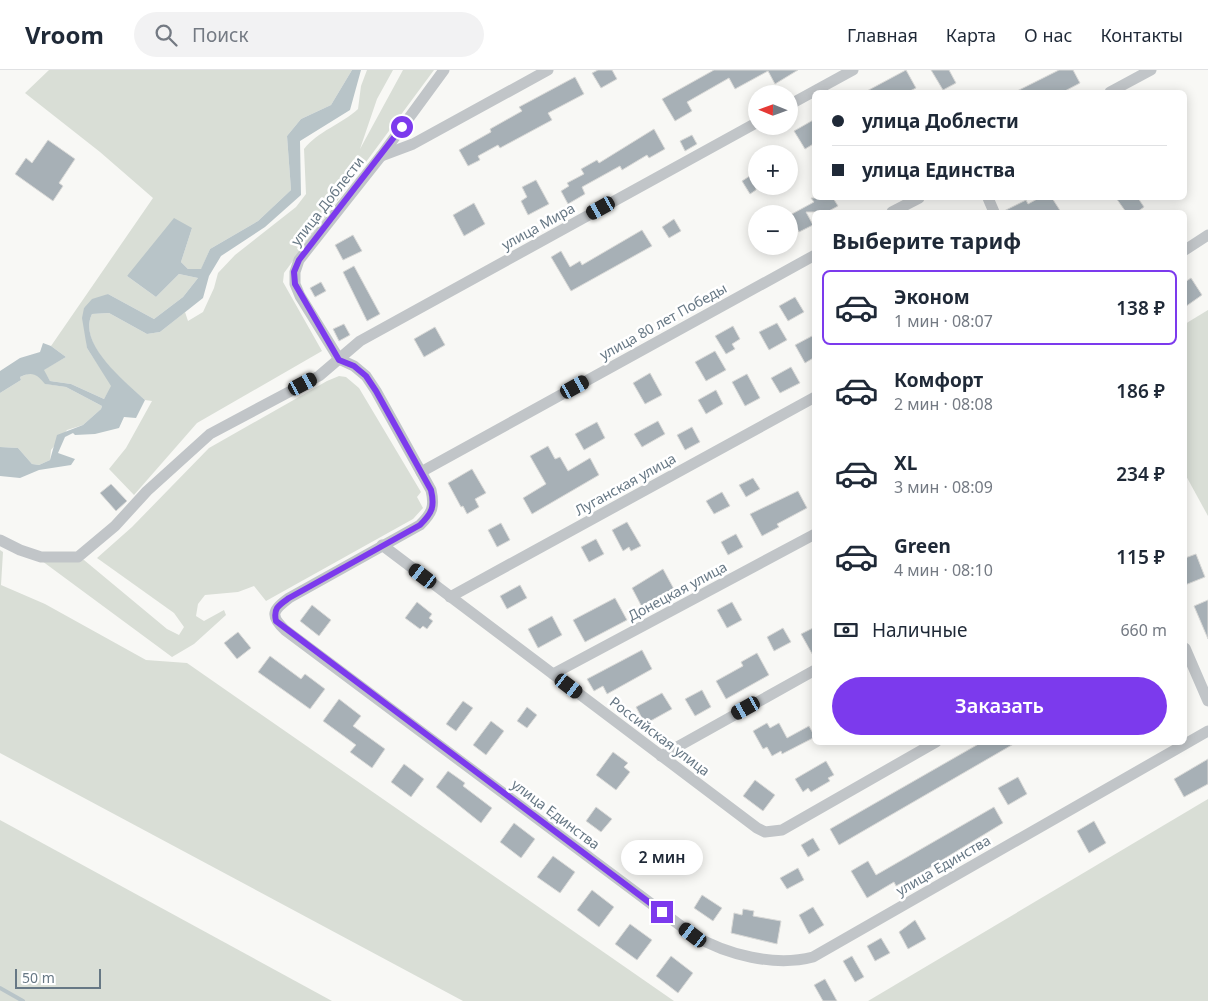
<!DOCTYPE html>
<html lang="ru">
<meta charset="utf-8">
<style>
body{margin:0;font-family:"Noto Sans",sans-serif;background:#f2f2f3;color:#1f2937;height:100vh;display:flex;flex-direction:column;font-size:19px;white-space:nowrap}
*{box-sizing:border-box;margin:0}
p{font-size:16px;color:#747a83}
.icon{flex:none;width:28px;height:28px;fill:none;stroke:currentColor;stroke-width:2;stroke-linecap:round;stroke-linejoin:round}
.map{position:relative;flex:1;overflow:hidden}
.sheet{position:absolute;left:812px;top:140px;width:375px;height:535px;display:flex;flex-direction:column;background:#fff;border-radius:8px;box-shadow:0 2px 12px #0003}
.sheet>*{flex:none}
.guide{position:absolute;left:812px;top:20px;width:375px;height:110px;border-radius:8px;box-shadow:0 2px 12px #0003;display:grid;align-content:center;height:110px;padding:0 20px;background:#fff}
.needle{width:32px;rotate:271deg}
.buttons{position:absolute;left:748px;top:15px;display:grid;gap:10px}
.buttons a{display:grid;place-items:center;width:50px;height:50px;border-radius:50%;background:#fff;box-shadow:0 2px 12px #0003;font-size:25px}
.scale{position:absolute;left:15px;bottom:12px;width:86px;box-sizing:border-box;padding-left:5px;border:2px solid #677885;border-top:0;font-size:14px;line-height:18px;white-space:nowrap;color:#677885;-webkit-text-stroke:4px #fff;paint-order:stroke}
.end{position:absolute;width:22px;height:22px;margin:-11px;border:6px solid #7c3aed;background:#fff;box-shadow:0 0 0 2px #fff}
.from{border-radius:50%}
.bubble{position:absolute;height:35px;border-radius:18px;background:#fff;box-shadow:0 2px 12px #0003;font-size:16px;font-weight:600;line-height:35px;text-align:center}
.car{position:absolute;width:15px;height:30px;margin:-15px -8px;border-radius:6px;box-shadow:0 0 4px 1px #0007;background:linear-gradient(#222 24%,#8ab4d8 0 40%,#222 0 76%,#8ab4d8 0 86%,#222 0)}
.guide b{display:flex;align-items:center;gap:18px;height:48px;font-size:19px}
.guide b+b{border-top:1px solid #e0e1e3}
.guide i{width:12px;height:12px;background:#1f2937}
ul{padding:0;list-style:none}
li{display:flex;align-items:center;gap:15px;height:75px;margin:0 10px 8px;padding:0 10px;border:2px solid transparent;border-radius:8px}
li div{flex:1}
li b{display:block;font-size:19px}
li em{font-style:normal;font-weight:600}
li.on{border-color:#7c3aed}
li>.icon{width:45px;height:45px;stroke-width:1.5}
h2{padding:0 20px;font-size:22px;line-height:60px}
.pay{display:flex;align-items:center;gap:12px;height:55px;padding:0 20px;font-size:19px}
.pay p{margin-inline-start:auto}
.action{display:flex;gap:10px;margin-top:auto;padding:10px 20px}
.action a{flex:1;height:58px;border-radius:30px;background:#7c3aed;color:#fff;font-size:20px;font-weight:600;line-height:58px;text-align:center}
header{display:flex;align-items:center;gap:30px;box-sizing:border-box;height:70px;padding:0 25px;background:#fff;border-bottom:1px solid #e0e1e3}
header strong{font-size:24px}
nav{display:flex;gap:28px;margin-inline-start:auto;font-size:18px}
.search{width:350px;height:45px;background:#f2f2f3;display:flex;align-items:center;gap:12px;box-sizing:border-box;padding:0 18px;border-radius:28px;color:#747a83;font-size:19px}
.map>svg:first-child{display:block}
</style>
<header>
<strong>Vroom</strong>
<div class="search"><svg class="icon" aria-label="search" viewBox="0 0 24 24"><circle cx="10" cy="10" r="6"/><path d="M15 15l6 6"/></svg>Поиск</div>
<nav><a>Главная</a><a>Карта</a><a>О нас</a><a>Контакты</a></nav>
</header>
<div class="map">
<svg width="1208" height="931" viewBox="0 0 1208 931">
<rect width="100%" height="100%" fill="#f8f8f5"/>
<g fill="#d9ded6">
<polygon points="49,0 352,0 331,35 301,49 287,66 291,120 258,151 210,179 201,200 188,199 181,192 192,158 127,206 156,227 179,204 198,208 183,227 154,249 108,224 84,238 87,278 112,316 104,329 71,314 50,311 43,300 66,287 51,276 153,128 100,82 25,23"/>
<path d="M367 0H393L377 29 360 79 403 0H434L284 203 283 212 322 281 197 353 134 425 109 399 126 378 152 331 145 330C125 312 77 274 92 244L109 243 147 264 160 262 185 242 188 251 203 242 214 218 218 203 235 185 296 137 306 124 304 79C318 61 342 54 358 39L361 16Z"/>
<polygon points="1208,240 1208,446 1185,404 1185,254"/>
<polygon points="30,303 38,305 46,314 66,317 102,336 101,339 83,355 67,360 51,380 50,390 39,395 32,394 18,378 0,377 0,323 21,310 20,307"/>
<polygon points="339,306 346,307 359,318 421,422 417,427 423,438 413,449 266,531 254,516 238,522 205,525 198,534 196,546 204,551 224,540 226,545 194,574 172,587 42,491 59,492 84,490 167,559 179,565 184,557 174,543 97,488 132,457 209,378 327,311"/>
<polygon points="0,480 3,482 1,515 45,534 146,590 187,593 674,931 463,931 0,683"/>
<polygon points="1208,729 1208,931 868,931"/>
<polygon points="0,750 332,931 0,931"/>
</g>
<path fill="#b8c4c8" d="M352 0H361L350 40 300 71 301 125 265 157 221 186 209 206 203 228 160 262 147 264 109 243 92 244C77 274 126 312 145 330L136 348 124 347 119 358 95 364 75 365 73 363 65 367 58 383 75 389 71 395 39 400 20 408 0 406V377L18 378 32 394 39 395 50 390 57 365 83 355 101 339 102 336 66 317 45 314C37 304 32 301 20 307L21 310 0 323V301L20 288 40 282 43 273 51 276 66 287 44 300 50 311 71 314 104 329 111 316 87 278 82 248 84 238 92 229 108 224 154 249 183 227 198 208 179 204 156 227 127 206 174 148 192 158 181 192 188 199H201L210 179 258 151 291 120 287 66 301 49 331 35Z"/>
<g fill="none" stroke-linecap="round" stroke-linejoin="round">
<polyline stroke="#b8c4c8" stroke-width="4" points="0,918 23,931"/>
</g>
<g fill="#a7b0b6" stroke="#d9d9d7">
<polygon points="598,0 612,0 617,9 601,18 592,3"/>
<polygon points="714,0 798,0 775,14 768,1 735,19 729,8 687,32 692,41 675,51 662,29"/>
<polygon points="906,0 916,18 908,22 865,22"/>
<polygon points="931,0 949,0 956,13 943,20"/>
<polygon points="1059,0 1073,0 1080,13 1063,22 1015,22"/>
<polygon points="575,7 584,24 548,43 552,50 500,78 498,75 478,86 480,90 468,96 459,80 491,62 490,59 522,41 519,37"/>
<polygon points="815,49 815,73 805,79 794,61"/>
<polygon points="654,59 665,79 649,88 647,85 622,100 620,96 582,117 585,124 568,134 561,121 569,116 567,113 584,104 581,99 597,90 599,93"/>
<polygon points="692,65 697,74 685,81 680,71"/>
<polygon points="48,70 75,89 59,113 63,116 53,131 15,104 26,88 32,93"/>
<polygon points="756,102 756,120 750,124 742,111"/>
<polygon points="536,110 549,134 528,145 521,131 527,127 522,117"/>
<polygon points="811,128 833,128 838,136 827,142 806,142 813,155 799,162 790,145 814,132"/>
<polygon points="1039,128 1052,128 1061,142 1002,142 1026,130 1028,134"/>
<polygon points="1116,128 1138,128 1144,137 1137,142 1126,142"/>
<polygon points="474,133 485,154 464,166 453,145"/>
<polygon points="674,149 681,161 669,168 662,157"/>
<polygon points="642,160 652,176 571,221 551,187 561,181 570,197 580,191 582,195"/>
<polygon points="353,165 362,181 343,190 335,175"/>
<polygon points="354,196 380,244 367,251 343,202"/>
<polygon points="1191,208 1202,225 1185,237 1185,212"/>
<polygon points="321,212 326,221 315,227 310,218"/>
<polygon points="795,227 804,242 788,251 779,236"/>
<polygon points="777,253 787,270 769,280 759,262"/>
<polygon points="344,254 350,265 339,271 333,259"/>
<polygon points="733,256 740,269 732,274 735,279 726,284 715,266"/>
<polygon points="435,257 445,275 424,287 414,269"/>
<polygon points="812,266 815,271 815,287 805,293 795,275"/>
<polygon points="715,281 726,300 706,311 695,292"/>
<polygon points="791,297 800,313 780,323 771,308"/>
<polygon points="650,303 662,325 645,334 633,313"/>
<polygon points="747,304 760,328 745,336 732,312"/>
<polygon points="716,320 723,334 706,344 698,330"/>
<polygon points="658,351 665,364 642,377 634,364"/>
<polygon points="597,352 605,368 584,380 575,364"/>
<polygon points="692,357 700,372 685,380 677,365"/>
<polygon points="548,376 555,389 560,387 568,401 590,388 599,405 532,444 523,428 546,414 530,386"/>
<polygon points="472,399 486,423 475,429 479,437 467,444 463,436 461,437 448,413"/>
<polygon points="753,408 760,419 746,427 739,415"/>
<polygon points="111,414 127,431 116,441 100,423"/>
<polygon points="798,421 807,438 777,454 779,457 762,466 750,444"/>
<polygon points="722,422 730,436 714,444 706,431"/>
<polygon points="627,452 641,476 631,481 629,477 623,481 612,460"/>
<polygon points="501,453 510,470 497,477 488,460"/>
<polygon points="736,464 743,477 728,485 721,472"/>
<polygon points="596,469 604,484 589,492 581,477"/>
<polygon points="1196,484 1205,507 1185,515 1185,488"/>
<polygon points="663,499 675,521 643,539 632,518"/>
<polygon points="520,515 527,528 507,539 500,526"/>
<polygon points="615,528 627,550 585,572 573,550"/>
<polygon points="1208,530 1208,569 1194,536"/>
<polygon points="417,532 432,544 429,548 433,551 427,559 423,556 420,559 405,548"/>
<polygon points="732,532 742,550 727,558 717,540"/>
<polygon points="312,535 331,550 319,566 300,551"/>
<polygon points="552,546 562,565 538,578 528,559"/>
<polygon points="815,557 815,589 801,564"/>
<polygon points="783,558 791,572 774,581 767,567"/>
<polygon points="238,562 251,578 237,589 224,573"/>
<polygon points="642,580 652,599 607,624 603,616 594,621 587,609"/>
<polygon points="757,583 769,605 726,629 716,611 743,596 741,592"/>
<polygon points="270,586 301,609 305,604 325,619 310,639 258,602"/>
<polygon points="702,620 711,637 695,646 685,629"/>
<polygon points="662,623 672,639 645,654 636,637"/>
<polygon points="339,629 361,646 353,656 385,679 372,698 350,682 356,675 323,651"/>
<polygon points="463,631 473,638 456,661 446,654"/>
<polygon points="527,637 537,645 527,658 517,651"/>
<polygon points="491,651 504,661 486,685 473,675"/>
<polygon points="767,653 770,658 779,653 787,668 809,656 815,667 782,684 781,681 772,686 767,677 763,679 753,661"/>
<polygon points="982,672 1017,672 839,775 830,759"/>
<polygon points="613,682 628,693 624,697 630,702 616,720 596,705"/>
<polygon points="1208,689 1208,714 1184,727 1174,709"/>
<polygon points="826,691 834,705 828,708 830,711 811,722 808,718 803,722 795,709"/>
<polygon points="404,694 424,709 411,727 391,712"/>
<polygon points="448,701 465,713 463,716 492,738 481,753 436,717"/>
<polygon points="1018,707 1027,724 1008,735 998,718"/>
<polygon points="755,710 775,725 763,741 743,726"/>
<polygon points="596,737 612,749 601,762 586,751"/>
<polygon points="994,737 1003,753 924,801 896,816 894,812 867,828 851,801 868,791 876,805"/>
<polygon points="1094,751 1106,773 1089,783 1077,761"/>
<polygon points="514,753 535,769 521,788 500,772"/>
<polygon points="813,768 820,780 808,787 801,775"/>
<polygon points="652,778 667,789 657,802 642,791"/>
<polygon points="553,786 575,802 560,823 537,807"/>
<polygon points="798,798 804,810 787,819 780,808"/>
<polygon points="592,820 614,837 599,857 577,840"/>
<polygon points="702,825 722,838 713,851 694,838"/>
<polygon points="813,837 824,855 809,864 799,845"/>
<polygon points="743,839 754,841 753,846 781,851 777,874 731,863 734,843 742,845"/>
<polygon points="915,850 926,869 908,879 899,862"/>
<polygon points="630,854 652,870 637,890 615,874"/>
<polygon points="881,868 890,883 875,891 867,876"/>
<polygon points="671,886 693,903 678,923 656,906"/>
<polygon points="852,886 864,907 855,912 843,891"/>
<polygon points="825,909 837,931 823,931 814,915"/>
</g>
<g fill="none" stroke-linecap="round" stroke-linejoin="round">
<g stroke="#c1c5c8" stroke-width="11">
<path d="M444 0 381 86 299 190 295 202V214L300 226 339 289 354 296 366 306 376 321 431 420C435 437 432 443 420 455L289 528C273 540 269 545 285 560L693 865C727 885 775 897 813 887L1208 661"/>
<polyline points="1110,22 1151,0"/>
<polyline points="789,35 853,0"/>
<polyline points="381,86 413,74 548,0"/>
<polyline points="988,128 994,142"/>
<polyline points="892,142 919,128"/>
<polyline points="1185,180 1208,165"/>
<polyline points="421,402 815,185"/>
<polyline points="0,470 20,480 41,487 78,487 115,456 147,421 210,364 319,306 360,271 756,53"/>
<polyline points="382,475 757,758 765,762 782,760 936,672"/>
<polyline points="450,527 815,327"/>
<polyline points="1185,578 1208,631"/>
<polyline points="553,604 815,464"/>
<polyline points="661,686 815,600"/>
</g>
</g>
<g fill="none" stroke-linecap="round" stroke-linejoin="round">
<path stroke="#7c3aed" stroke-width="6" d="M402 57 299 190 294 202 295 214 339 290 354 296 366 306 376 321 431 420C435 437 432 443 420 455L289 528C279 535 273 538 276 551L662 842"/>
</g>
<g text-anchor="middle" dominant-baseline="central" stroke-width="5" stroke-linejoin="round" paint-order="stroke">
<g font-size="14" fill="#677885" stroke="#fff">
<text transform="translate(327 131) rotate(-52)">улица Доблести</text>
<text transform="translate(538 156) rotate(-29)">улица Мира</text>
<text transform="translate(663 251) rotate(-29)">улица 80 лет Победы</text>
<text transform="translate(625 414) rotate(-29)">Луганская улица</text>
<text transform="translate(677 521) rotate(-28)">Донецкая улица</text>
<text transform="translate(660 666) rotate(37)">Российская улица</text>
<text transform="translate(556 744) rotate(37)">улица Единства</text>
<text transform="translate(943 795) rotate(-30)">улица Единства</text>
</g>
</g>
</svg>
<div class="buttons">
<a><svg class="needle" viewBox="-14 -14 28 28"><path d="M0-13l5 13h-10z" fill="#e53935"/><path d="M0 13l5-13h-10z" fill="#747a83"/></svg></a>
<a>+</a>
<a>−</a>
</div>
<div class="scale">50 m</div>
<i class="end from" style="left:402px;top:57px"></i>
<i class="end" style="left:662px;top:842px"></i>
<div class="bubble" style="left:621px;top:770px;width:82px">2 мин</div>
<i class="car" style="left:601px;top:138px;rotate:241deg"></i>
<i class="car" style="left:303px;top:314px;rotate:62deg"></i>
<i class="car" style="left:575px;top:317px;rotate:61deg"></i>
<i class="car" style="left:423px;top:506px;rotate:307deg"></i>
<i class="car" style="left:569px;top:616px;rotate:127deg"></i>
<i class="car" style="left:746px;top:638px;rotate:241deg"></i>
<i class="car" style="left:693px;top:865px;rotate:307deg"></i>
<div class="guide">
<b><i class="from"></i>улица Доблести</b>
<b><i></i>улица Единства</b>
</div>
<section class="sheet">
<h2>Выберите тариф</h2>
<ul>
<li class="on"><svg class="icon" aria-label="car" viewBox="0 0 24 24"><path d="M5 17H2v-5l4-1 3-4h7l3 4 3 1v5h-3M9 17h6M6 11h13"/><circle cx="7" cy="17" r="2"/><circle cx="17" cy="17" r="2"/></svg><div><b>Эконом</b><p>1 мин · 08:07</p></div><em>138 ₽</em></li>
<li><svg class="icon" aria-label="car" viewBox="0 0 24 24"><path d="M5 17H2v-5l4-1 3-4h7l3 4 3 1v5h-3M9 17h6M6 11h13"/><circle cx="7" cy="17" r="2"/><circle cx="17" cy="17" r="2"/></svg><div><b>Комфорт</b><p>2 мин · 08:08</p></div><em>186 ₽</em></li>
<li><svg class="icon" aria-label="car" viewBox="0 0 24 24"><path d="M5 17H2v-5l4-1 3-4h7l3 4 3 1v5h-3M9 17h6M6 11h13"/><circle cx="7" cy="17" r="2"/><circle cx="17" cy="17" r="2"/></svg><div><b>XL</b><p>3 мин · 08:09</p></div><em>234 ₽</em></li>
<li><svg class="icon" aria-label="car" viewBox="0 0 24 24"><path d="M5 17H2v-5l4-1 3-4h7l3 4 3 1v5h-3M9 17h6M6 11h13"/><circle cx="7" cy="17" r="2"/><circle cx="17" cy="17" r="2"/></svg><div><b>Green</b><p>4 мин · 08:10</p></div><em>115 ₽</em></li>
</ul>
<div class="pay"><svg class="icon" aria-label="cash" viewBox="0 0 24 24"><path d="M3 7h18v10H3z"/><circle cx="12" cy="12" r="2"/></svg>Наличные<p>660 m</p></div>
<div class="action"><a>Заказать</a></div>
</section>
</div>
